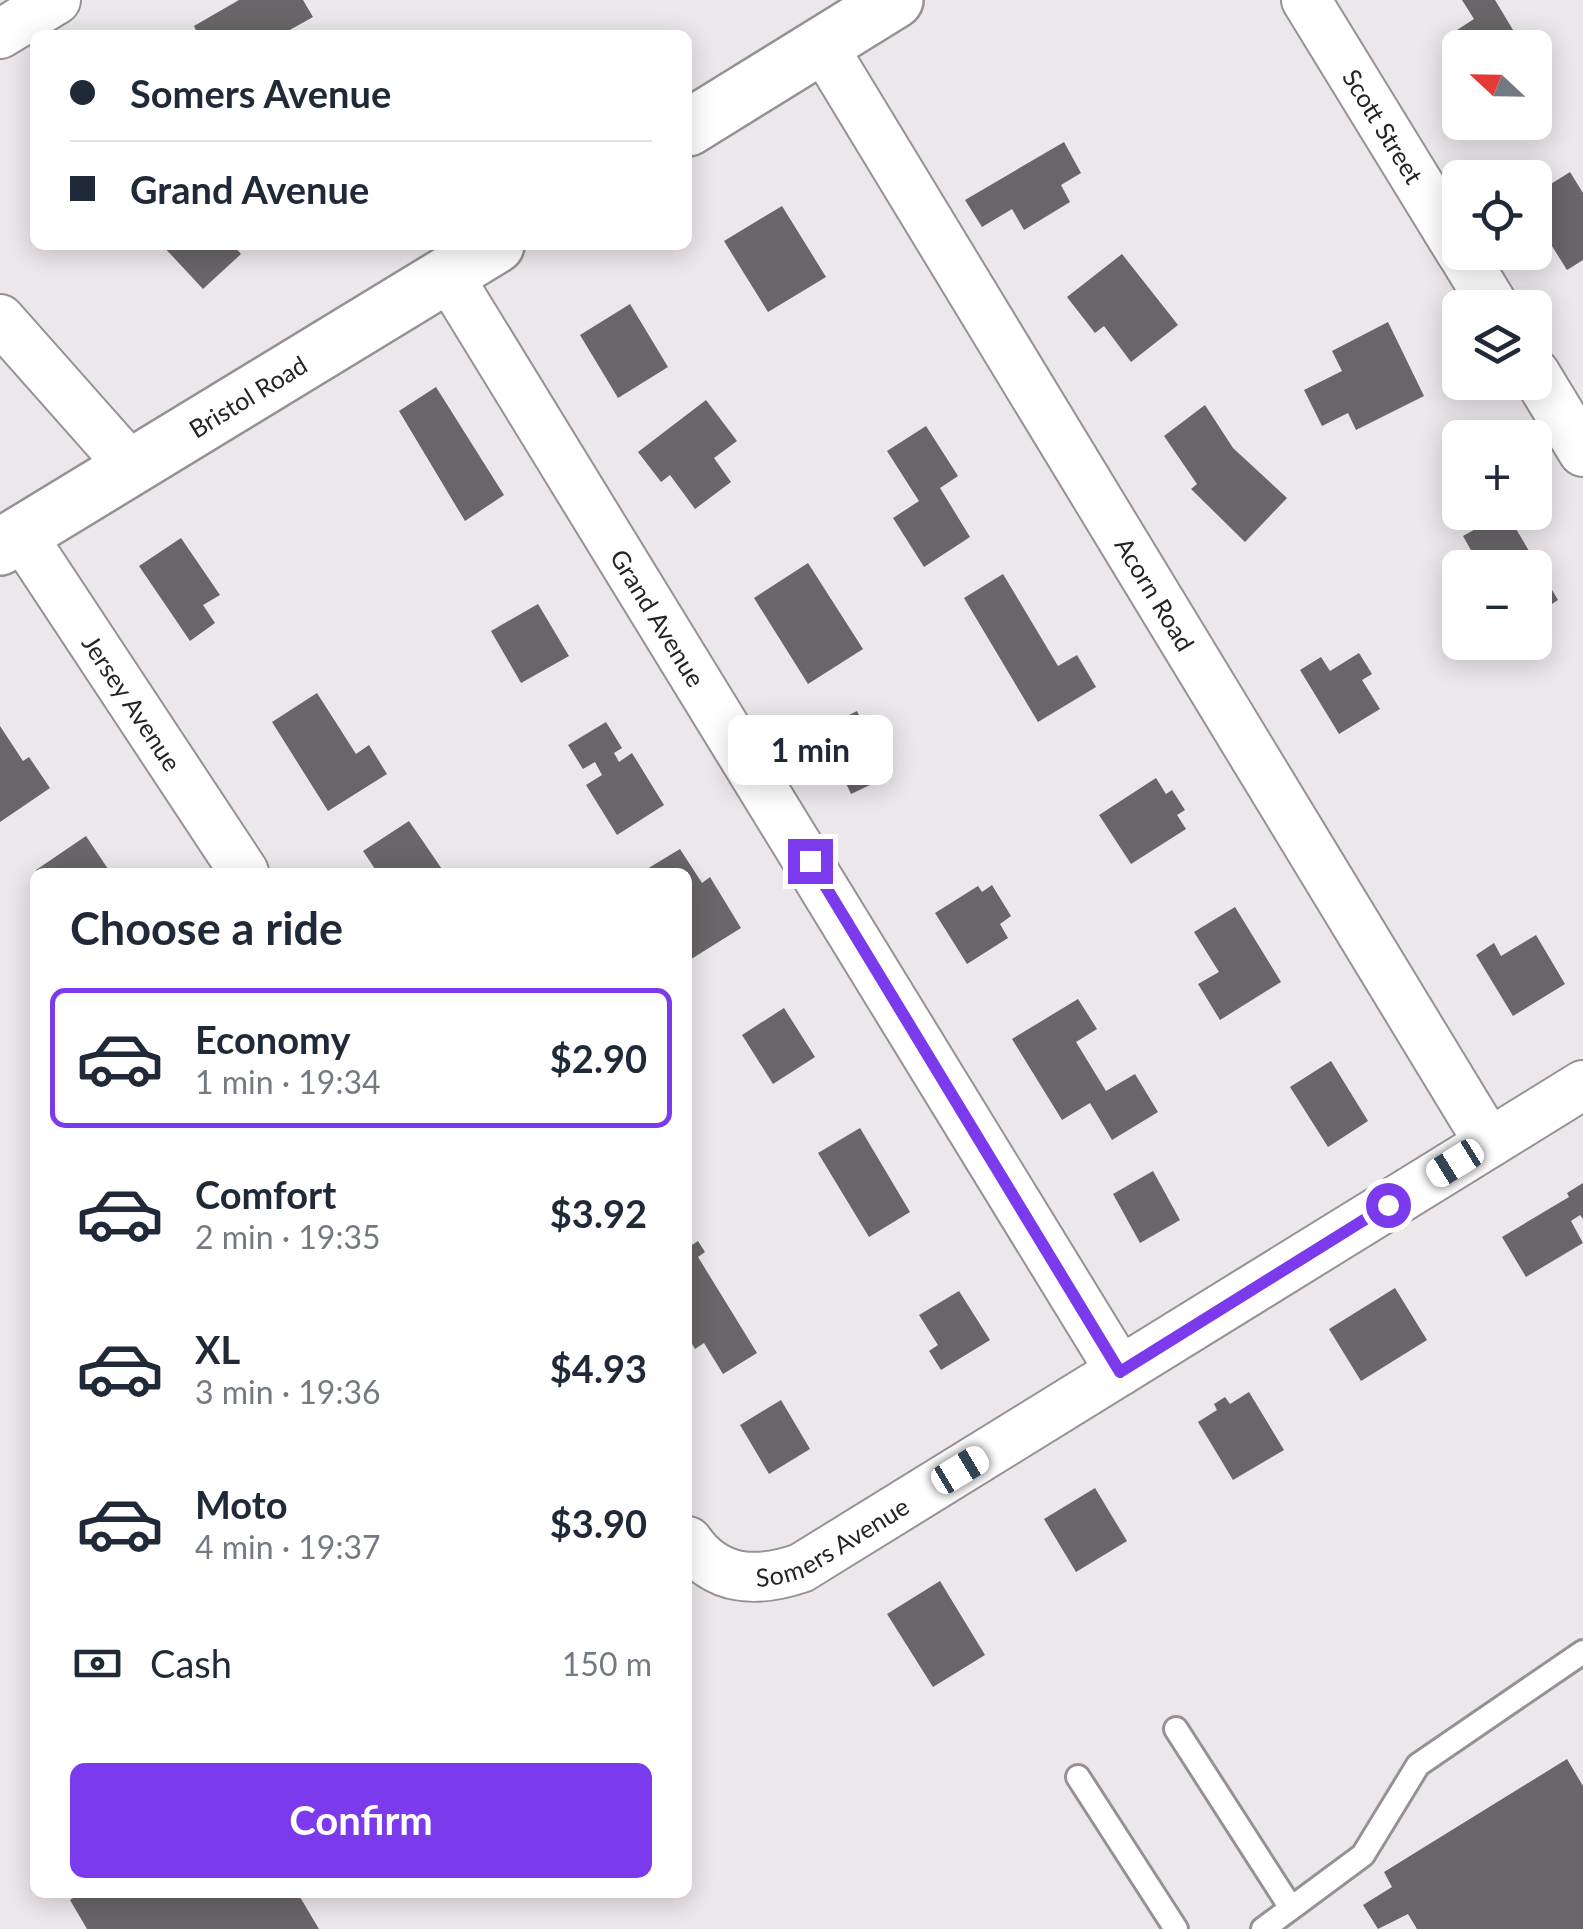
<!DOCTYPE html>
<meta charset="utf-8">
<style>
body{margin:0;font-family:Lato,sans-serif;background:#f2f2f3;color:#1f2937;height:100vh;display:flex;flex-direction:column;font-size:38px;white-space:nowrap}
*{box-sizing:border-box;margin:0}
p{font-size:32px;color:#747a83}
.icon{flex:none;width:55px;height:55px;fill:none;stroke:currentColor;stroke-width:2;stroke-linecap:round;stroke-linejoin:round}
.map{position:relative;flex:1;overflow:hidden}
.side{position:absolute;left:30px;top:868px;width:662px;height:1030px;display:flex;flex-direction:column;background:#fff;border-radius:15px;box-shadow:0 5px 25px #0003}
.side>*{flex:none}
.hud{position:absolute;left:30px;top:30px;width:662px;height:220px;border-radius:15px;box-shadow:0 5px 25px #0003;display:grid;align-content:center;height:220px;padding:0 40px;background:#fff}
.needle{width:65px;rotate:292deg}
.buttons{position:absolute;left:1442px;top:30px;display:grid;gap:20px}
.buttons a{display:grid;place-items:center;width:110px;height:110px;border-radius:15px;background:#fff;box-shadow:0 5px 25px #0003;font-size:50px}
.end{position:absolute;width:45px;height:45px;margin:-22px;border:12px solid #7c3aed;background:#fff;box-shadow:0 0 0 5px #fff}
.from{border-radius:50%}
.bubble{position:absolute;height:70px;border-radius:15px;background:#fff;box-shadow:0 5px 25px #0003;font-size:32px;font-weight:700;line-height:70px;text-align:center}
.car{position:absolute;width:30px;height:60px;margin:-30px -15px;border-radius:12px;box-shadow:0 0 8px 2px #0007;background:linear-gradient(#fff 24%,#345 0 40%,#fff 0 76%,#345 0 86%,#fff 0)}
.hud b{display:flex;align-items:center;gap:35px;height:95px;font-size:38px}
.hud b+b{border-top:2px solid #e0e1e3}
.hud i{width:25px;height:25px;background:#1f2937}
ul{padding:0;list-style:none}
li{display:flex;align-items:center;gap:30px;height:140px;margin:0 20px 15px;padding:0 20px;border:5px solid transparent;border-radius:15px}
li div{flex:1}
li b{display:block;font-size:38px}
li em{font-style:normal;font-weight:700}
li.current{border-color:#7c3aed}
li>.icon{width:90px;height:90px;stroke-width:1.5}
h2{padding:0 40px;font-size:45px;line-height:120px}
.pay{display:flex;align-items:center;gap:25px;height:110px;padding:0 40px;font-size:38px}
.pay p{margin-inline-start:auto}
.primary-button{display:flex;gap:20px;margin-top:auto;padding:20px 40px}
.primary-button a{flex:1;height:115px;border-radius:15px;background:#7c3aed;color:#fff;font-size:40px;font-weight:700;line-height:115px;text-align:center}
.map>svg:first-child{display:block}
</style>
<div class="map">
<svg width="1583" height="1929" viewBox="0 0 1583 1929">
<rect width="100%" height="100%" fill="#ece7eb"/>
<g fill="#696568">
<polygon points="239,0 303,0 313,17 288,31 290,35 198,35 194,26"/>
<polygon points="1462,0 1495,0 1524,48 1468,48 1457,30 1474,19"/>
<polygon points="1064,142 1081,173 1061,185 1070,202 1024,230 1012,209 982,227 965,200"/>
<polygon points="1570,172 1583,193 1583,260 1567,270 1535,219 1535,194"/>
<polygon points="782,206 826,277 768,312 724,241"/>
<polygon points="162,245 233,245 241,254 203,289"/>
<polygon points="1122,254 1178,325 1131,362 1104,326 1095,333 1067,297"/>
<polygon points="630,304 668,367 618,398 580,335"/>
<polygon points="1388,322 1424,396 1356,430 1348,413 1322,426 1304,390 1342,371 1332,351"/>
<polygon points="436,387 504,495 465,521 399,411"/>
<polygon points="706,400 737,441 714,458 731,482 695,509 670,475 661,482 638,452"/>
<polygon points="1205,405 1233,448 1287,498 1245,542 1191,489 1197,484 1164,436"/>
<polygon points="926,426 958,476 940,488 970,537 924,567 893,518 919,501 887,451"/>
<polygon points="1506,512 1558,600 1535,615 1535,568 1481,568 1463,536"/>
<polygon points="181,538 220,595 203,605 215,623 190,641 139,566"/>
<polygon points="808,563 863,649 808,684 754,598"/>
<polygon points="1003,574 1058,666 1077,655 1096,687 1038,722 964,598"/>
<polygon points="538,604 569,656 521,683 491,631"/>
<polygon points="1359,653 1372,674 1362,680 1380,709 1339,734 1300,670 1321,657 1330,671"/>
<polygon points="317,693 356,754 369,745 387,774 328,811 272,722"/>
<polygon points="857,711 887,777 851,794 821,729"/>
<polygon points="606,722 622,748 614,753 619,762 632,753 664,805 617,835 586,785 602,775 595,762 583,769 568,745"/>
<polygon points="0,726 23,761 29,757 50,788 0,822"/>
<polygon points="1156,778 1166,794 1172,790 1185,810 1177,815 1186,829 1131,864 1099,815"/>
<polygon points="409,821 444,872 377,872 363,851"/>
<polygon points="86,836 110,872 37,872 36,870"/>
<polygon points="680,849 702,883 710,877 741,928 688,961 688,872 642,872"/>
<polygon points="992,885 1011,916 1000,924 1008,938 967,964 935,913 978,886 982,892"/>
<polygon points="1235,907 1281,982 1220,1020 1198,984 1219,972 1194,932"/>
<polygon points="1536,935 1565,984 1513,1016 1476,955 1494,943 1501,956"/>
<polygon points="1078,999 1097,1029 1076,1042 1106,1091 1135,1074 1158,1112 1112,1140 1090,1103 1062,1120 1012,1039"/>
<polygon points="784,1008 815,1057 773,1084 742,1035"/>
<polygon points="1331,1061 1368,1121 1328,1147 1290,1087"/>
<polygon points="860,1128 910,1212 869,1237 818,1153"/>
<polygon points="1153,1171 1180,1220 1140,1243 1113,1194"/>
<polygon points="1583,1183 1583,1219 1580,1215 1571,1221 1583,1243 1526,1277 1502,1237 1569,1197 1567,1193"/>
<polygon points="688,1237 692,1245 698,1241 705,1252 698,1257 757,1353 723,1374 704,1343 695,1349 688,1337"/>
<polygon points="1395,1288 1427,1340 1361,1381 1329,1329"/>
<polygon points="959,1291 990,1340 941,1370 929,1351 938,1345 919,1315"/>
<polygon points="1249,1392 1284,1450 1233,1480 1198,1422 1217,1410 1214,1404 1225,1397 1230,1404"/>
<polygon points="781,1400 810,1449 769,1474 740,1425"/>
<polygon points="1095,1488 1127,1541 1076,1572 1044,1519"/>
<polygon points="940,1581 985,1655 933,1687 887,1614"/>
<polygon points="1567,1759 1583,1786 1583,1929 1417,1929 1408,1914 1378,1929 1363,1905 1392,1887 1384,1872"/>
<polygon points="82,1892 297,1892 319,1929 87,1929 70,1900"/>
</g>
<g fill="none" stroke-linecap="round" stroke-linejoin="round">
<defs>
<g id="service">
<polyline points="1176,1729 1291,1908"/>
<polyline points="1078,1777 1176,1929"/>
<polyline points="1263,1929 1363,1855 1418,1765 1583,1652"/>
</g>
<g id="minor">
<path id="s1" d="M1306 0 1460 251"/>
<polyline points="0,34 56,0"/>
<path id="s2" d="M822 45 1489 1143"/>
<polyline points="1461,252 1495,308"/>
<path id="s3" d="M448 275 1120 1371"/>
<polyline points="0,319 132,468"/>
<polyline points="1535,373 1583,452"/>
<path id="s4" d="M21 534 244 872"/>
<path id="s5" d="M688 1541C716 1582 757 1583 801 1568L1583 1085"/>
</g>
<g id="secondary">
<polyline points="688,128 895,0"/>
<path id="s6" d="M0 547 496 245"/>
</g>
</defs>
<use href="#service" stroke="#959194" stroke-width="28"/>
<use href="#minor" stroke="#959194" stroke-width="52"/>
<use href="#secondary" stroke="#959194" stroke-width="60"/>
<use href="#service" stroke="#fff" stroke-width="22"/>
<use href="#minor" stroke="#fff" stroke-width="48"/>
<use href="#secondary" stroke="#fff" stroke-width="55"/>
</g>
<g fill="none" stroke-linecap="round" stroke-linejoin="round">
<polyline stroke="#7c3aed" stroke-width="12" points="810,861 1120,1372 1388,1205"/>
</g>
<g text-anchor="middle" dominant-baseline="central" stroke-width="10" stroke-linejoin="round" paint-order="stroke">
<g font-size="25" fill="#252324" stroke="#ece7eb">
<text stroke="none"><textPath href="#s1" startOffset="148">Scott Street</textPath></text>
<text stroke="none"><textPath href="#s6" startOffset="290">Bristol Road</textPath></text>
<text stroke="none"><textPath href="#s2" startOffset="642">Acorn Road</textPath></text>
<text stroke="none"><textPath href="#s3" startOffset="402">Grand Avenue</textPath></text>
<text stroke="none"><textPath href="#s4" startOffset="202">Jersey Avenue</textPath></text>
<text stroke="none"><textPath href="#s5" startOffset="165">Somers Avenue</textPath></text>
</g>
</g>
</svg>
<div class="buttons">
<a><svg class="needle" viewBox="-14 -14 28 28"><path d="M0-13l5 13h-10z" fill="#e53935"/><path d="M0 13l5-13h-10z" fill="#747a83"/></svg></a>
<a><svg class="icon" aria-label="locate" viewBox="0 0 24 24"><circle cx="12" cy="12" r="6"/><path d="M12 2v4M12 18v4M2 12h4M18 12h4"/></svg></a>
<a><svg class="icon" aria-label="layers" viewBox="0 0 24 24"><path d="M12 4l9 5-9 5-9-5zM3 14l9 5 9-5"/></svg></a>
<a>+</a>
<a>−</a>
</div>
<i class="end from" style="left:1388px;top:1205px"></i>
<i class="end" style="left:810px;top:861px"></i>
<div class="bubble" style="left:728px;top:715px;width:165px">1 min</div>
<i class="car" style="left:1455px;top:1163px;rotate:238deg"></i>
<i class="car" style="left:960px;top:1470px;rotate:59deg"></i>
<div class="hud">
<b><i class="from"></i>Somers Avenue</b>
<b><i></i>Grand Avenue</b>
</div>
<section class="side">
<h2>Choose a ride</h2>
<ul>
<li class="current"><svg class="icon" aria-label="car" viewBox="0 0 24 24"><path d="M5 17H2v-5l4-1 3-4h7l3 4 3 1v5h-3M9 17h6M6 11h13"/><circle cx="7" cy="17" r="2"/><circle cx="17" cy="17" r="2"/></svg><div><b>Economy</b><p>1 min · 19:34</p></div><em>$2.90</em></li>
<li><svg class="icon" aria-label="car" viewBox="0 0 24 24"><path d="M5 17H2v-5l4-1 3-4h7l3 4 3 1v5h-3M9 17h6M6 11h13"/><circle cx="7" cy="17" r="2"/><circle cx="17" cy="17" r="2"/></svg><div><b>Comfort</b><p>2 min · 19:35</p></div><em>$3.92</em></li>
<li><svg class="icon" aria-label="car" viewBox="0 0 24 24"><path d="M5 17H2v-5l4-1 3-4h7l3 4 3 1v5h-3M9 17h6M6 11h13"/><circle cx="7" cy="17" r="2"/><circle cx="17" cy="17" r="2"/></svg><div><b>XL</b><p>3 min · 19:36</p></div><em>$4.93</em></li>
<li><svg class="icon" aria-label="car" viewBox="0 0 24 24"><path d="M5 17H2v-5l4-1 3-4h7l3 4 3 1v5h-3M9 17h6M6 11h13"/><circle cx="7" cy="17" r="2"/><circle cx="17" cy="17" r="2"/></svg><div><b>Moto</b><p>4 min · 19:37</p></div><em>$3.90</em></li>
</ul>
<div class="pay"><svg class="icon" aria-label="cash" viewBox="0 0 24 24"><path d="M3 7h18v10H3z"/><circle cx="12" cy="12" r="2"/></svg>Cash<p>150 m</p></div>
<div class="primary-button"><a>Confirm</a></div>
</section>
</div>
